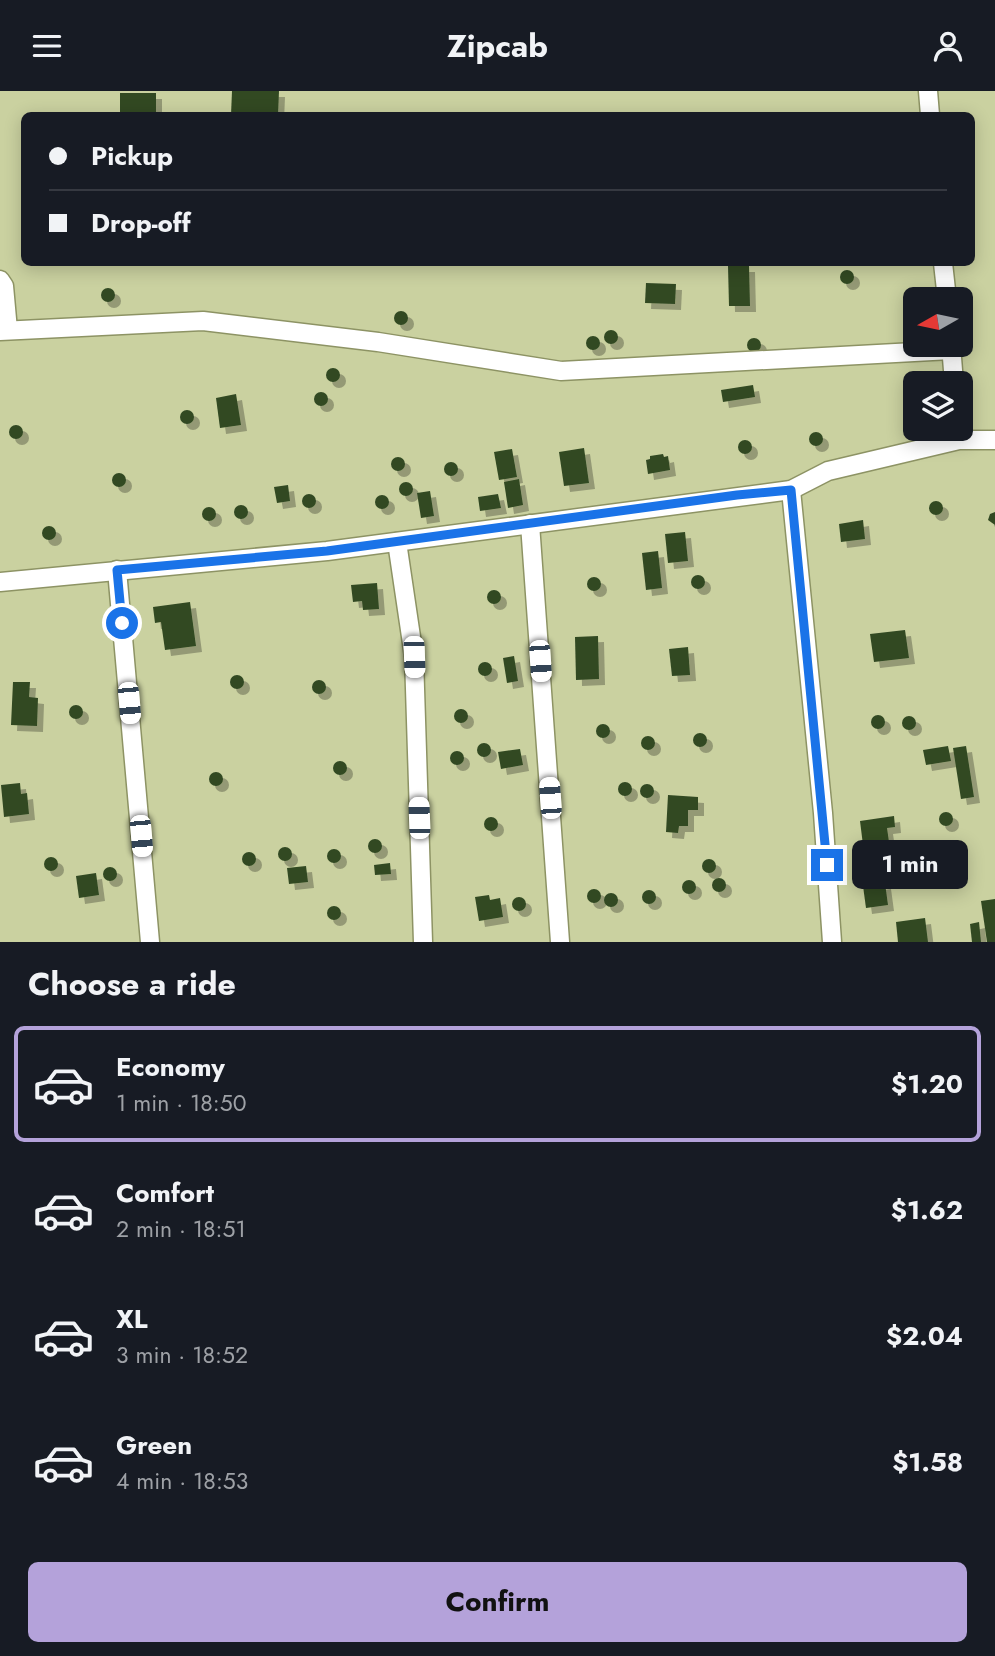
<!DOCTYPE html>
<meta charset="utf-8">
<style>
body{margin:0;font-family:Jost,sans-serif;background:#20242c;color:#f1f3f6;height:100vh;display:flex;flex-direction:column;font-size:26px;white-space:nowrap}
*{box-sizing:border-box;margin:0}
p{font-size:23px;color:#9ea1a6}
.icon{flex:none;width:38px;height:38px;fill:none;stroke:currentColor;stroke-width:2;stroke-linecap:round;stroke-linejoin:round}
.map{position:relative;height:851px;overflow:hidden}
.panel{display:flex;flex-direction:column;background:#171b24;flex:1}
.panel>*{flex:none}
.guide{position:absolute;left:21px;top:21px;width:954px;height:154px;border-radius:10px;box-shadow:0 4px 18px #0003;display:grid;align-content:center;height:154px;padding:0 28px;background:#171b24}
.needle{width:46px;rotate:261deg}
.fabs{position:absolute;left:903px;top:196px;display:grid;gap:14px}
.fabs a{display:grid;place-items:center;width:70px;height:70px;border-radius:10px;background:#171b24;box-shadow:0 4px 18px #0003;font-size:35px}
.end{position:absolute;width:32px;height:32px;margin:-16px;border:9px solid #1a73e8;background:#fff;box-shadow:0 0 0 4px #fff}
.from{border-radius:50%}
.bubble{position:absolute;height:49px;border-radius:10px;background:#171b24;box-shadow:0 4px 18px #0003;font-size:23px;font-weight:700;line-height:49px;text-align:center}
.car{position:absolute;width:21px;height:42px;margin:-21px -10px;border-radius:9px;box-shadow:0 0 5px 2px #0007;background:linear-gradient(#fff 24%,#345 0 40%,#fff 0 76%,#345 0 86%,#fff 0)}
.guide b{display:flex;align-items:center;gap:24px;height:66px;font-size:26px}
.guide b+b{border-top:2px solid #363941}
.guide i{width:18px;height:18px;background:#f1f3f6}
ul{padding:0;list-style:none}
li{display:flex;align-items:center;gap:21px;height:116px;margin:0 14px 10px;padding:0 14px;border:4px solid transparent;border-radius:10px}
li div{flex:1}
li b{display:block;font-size:26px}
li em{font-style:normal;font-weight:700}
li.current{border-color:#b4a2da}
li>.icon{width:63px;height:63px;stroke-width:1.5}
h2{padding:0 28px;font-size:32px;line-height:84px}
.button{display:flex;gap:14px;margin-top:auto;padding:14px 28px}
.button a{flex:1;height:80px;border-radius:10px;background:#b4a2da;color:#111;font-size:28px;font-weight:700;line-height:80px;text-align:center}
header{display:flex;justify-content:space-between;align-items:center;height:91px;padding:0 28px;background:#171b24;font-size:32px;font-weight:700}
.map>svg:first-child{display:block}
</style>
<header><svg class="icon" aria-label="menu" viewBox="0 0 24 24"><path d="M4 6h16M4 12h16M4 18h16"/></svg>Zipcab<svg class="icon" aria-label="person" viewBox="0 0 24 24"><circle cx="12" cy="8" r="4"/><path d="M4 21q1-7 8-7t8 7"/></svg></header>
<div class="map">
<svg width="995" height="851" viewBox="0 0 995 851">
<defs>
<filter id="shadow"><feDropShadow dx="6" dy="6" stdDeviation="0" flood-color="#0004"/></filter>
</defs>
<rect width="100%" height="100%" fill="#cad1a0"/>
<g fill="#324924" filter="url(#shadow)">
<polygon points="232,0 279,0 278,24 231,24"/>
<rect x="120" y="2" width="36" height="22"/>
<polygon points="728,175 749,175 750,215 729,215"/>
<circle cx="847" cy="186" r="7"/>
<polygon points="646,192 676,193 675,213 645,212"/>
<circle cx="108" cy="204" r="7"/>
<circle cx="401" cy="227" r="7"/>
<circle cx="611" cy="246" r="7"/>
<circle cx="593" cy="252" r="7"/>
<circle cx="754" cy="254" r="7"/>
<circle cx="333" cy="284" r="7"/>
<polygon points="753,294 755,306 723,311 721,299"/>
<circle cx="321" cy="308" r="7"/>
<polygon points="236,303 241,334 220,337 216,307"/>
<circle cx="187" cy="326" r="7"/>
<circle cx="16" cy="341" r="7"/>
<circle cx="816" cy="348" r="7"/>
<circle cx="745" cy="356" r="7"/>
<polygon points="584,357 589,392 564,395 559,361"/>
<polygon points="512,358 517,386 499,389 494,361"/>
<polygon points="663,363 664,366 668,365 670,379 648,383 646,369 650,368 650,365"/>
<circle cx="398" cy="373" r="7"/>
<circle cx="451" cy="378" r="7"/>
<circle cx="119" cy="389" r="7"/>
<polygon points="519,388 523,414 508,417 504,391"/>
<circle cx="406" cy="398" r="7"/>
<polygon points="288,394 290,410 277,412 274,396"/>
<polygon points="430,400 434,425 421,427 417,402"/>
<polygon points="498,403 501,417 480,420 478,406"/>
<circle cx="309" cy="410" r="7"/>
<circle cx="382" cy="411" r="7"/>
<circle cx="936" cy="417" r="7"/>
<circle cx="241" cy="421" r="7"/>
<circle cx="209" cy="423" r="7"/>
<polygon points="995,421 995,434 988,429 990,423"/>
<polygon points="863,429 865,448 841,451 839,433"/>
<circle cx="49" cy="442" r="7"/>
<polygon points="685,441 688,470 668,472 665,443"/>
<polygon points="658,460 662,497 646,499 642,462"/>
<circle cx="698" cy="491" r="7"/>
<circle cx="594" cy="493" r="7"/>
<polygon points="377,492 379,518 363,519 362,510 353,511 351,494"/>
<circle cx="494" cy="506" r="7"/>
<polygon points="190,511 196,555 165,559 161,531 155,532 153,516"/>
<polygon points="905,539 909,567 874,571 870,543"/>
<polygon points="598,545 599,588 576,589 575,546"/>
<polygon points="688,556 690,584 672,585 669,558"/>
<polygon points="514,565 518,590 507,592 503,567"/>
<circle cx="485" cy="578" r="7"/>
<circle cx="237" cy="591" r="7"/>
<circle cx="319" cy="596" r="7"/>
<polygon points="13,591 30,591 29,606 38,607 37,635 11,634"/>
<circle cx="76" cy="621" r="7"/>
<circle cx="461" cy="625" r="7"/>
<circle cx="878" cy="631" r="7"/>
<circle cx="909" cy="632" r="7"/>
<circle cx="603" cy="640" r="7"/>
<circle cx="700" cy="649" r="7"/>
<circle cx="648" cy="652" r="7"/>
<circle cx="484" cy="659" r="7"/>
<polygon points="948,655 951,670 926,674 923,659"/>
<polygon points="966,655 974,706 961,708 953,657"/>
<polygon points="520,658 523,674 501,678 498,661"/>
<circle cx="457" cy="667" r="7"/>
<circle cx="340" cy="677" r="7"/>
<circle cx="216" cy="688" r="7"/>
<circle cx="625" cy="698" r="7"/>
<polygon points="20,692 21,703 27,702 29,723 4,726 1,694"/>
<circle cx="647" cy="700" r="7"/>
<polygon points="668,704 698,706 698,719 688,719 688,735 679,735 678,742 666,741"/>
<circle cx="946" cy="728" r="7"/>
<polygon points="894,725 895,736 887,737 890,758 864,762 860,730"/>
<circle cx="491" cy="733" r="7"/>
<circle cx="375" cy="755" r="7"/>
<circle cx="285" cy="763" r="7"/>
<circle cx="334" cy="765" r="7"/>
<circle cx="249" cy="768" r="7"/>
<circle cx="51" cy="773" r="7"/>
<circle cx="709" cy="775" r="7"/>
<polygon points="390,772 391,783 375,784 374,774"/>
<polygon points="306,775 308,791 289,793 287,777"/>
<circle cx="110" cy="783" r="7"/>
<polygon points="96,782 99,804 79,807 76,785"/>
<circle cx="719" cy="794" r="7"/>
<circle cx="689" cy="796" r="7"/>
<polygon points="885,792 888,814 866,817 863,795"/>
<circle cx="594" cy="805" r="7"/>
<circle cx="649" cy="806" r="7"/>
<circle cx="611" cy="809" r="7"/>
<polygon points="489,804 490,809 500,807 503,826 479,830 475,806"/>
<circle cx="519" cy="813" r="7"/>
<polygon points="995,808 995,851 987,851 981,810"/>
<circle cx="334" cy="822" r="7"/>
<polygon points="925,827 928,851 898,851 896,831"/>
<polygon points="979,831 981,851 972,851 970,833"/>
</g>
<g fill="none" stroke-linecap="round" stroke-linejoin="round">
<defs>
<g id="minor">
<polyline points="928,0 930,24"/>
<polyline points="943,172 947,208"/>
<polyline points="0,189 4,195 8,239"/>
<polyline points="0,240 203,230 378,251 561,280 951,259"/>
<polyline points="951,254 954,292"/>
<polyline points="791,399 823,722 832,851"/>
<polyline points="530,433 560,851"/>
<polyline points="397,451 414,566 423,851"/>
<polyline points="117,479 150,851"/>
<polyline points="0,491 327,460 791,399 828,380 959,349 995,349"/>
</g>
</defs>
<use href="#minor" stroke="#8d9364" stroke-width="21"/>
<use href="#minor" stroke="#fff" stroke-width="18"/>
</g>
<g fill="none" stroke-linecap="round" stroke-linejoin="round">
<polyline stroke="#1a73e8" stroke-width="9" points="122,532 117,479 327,460 737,404 791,399 827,774"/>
</g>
</svg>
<div class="fabs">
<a><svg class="needle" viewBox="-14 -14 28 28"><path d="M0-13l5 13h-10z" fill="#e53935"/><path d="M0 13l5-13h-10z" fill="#9ea1a6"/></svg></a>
<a><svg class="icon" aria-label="layers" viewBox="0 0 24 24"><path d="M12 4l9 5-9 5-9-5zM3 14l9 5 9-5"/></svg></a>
</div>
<i class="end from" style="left:122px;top:532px"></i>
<i class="end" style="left:827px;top:774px"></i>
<div class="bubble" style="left:852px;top:749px;width:116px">1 min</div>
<i class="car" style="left:414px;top:566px;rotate:178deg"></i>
<i class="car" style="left:540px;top:570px;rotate:176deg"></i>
<i class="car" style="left:129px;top:612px;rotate:175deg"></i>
<i class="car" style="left:550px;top:707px;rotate:356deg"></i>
<i class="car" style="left:419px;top:727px;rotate:358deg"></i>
<i class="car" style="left:141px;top:745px;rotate:175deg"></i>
<div class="guide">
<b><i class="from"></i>Pickup</b>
<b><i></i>Drop-off</b>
</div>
</div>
<section class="panel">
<h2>Choose a ride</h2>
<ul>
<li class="current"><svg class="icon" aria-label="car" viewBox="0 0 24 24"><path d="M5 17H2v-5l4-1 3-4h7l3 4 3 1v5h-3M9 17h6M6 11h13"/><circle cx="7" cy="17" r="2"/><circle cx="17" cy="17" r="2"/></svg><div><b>Economy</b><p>1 min · 18:50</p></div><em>$1.20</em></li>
<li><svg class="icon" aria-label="car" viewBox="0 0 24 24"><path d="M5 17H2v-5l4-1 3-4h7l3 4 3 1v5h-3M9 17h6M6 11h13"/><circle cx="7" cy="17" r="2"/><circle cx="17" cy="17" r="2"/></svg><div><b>Comfort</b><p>2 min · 18:51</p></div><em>$1.62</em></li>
<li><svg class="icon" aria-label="car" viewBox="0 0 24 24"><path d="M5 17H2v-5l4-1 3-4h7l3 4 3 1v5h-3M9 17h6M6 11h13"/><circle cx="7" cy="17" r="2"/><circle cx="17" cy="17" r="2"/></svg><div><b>XL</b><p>3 min · 18:52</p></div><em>$2.04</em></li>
<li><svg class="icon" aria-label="car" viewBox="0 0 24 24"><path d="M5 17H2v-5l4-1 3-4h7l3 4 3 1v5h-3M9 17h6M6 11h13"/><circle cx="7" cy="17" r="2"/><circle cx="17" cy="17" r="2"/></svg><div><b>Green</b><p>4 min · 18:53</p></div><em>$1.58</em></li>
</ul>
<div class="button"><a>Confirm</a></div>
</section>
